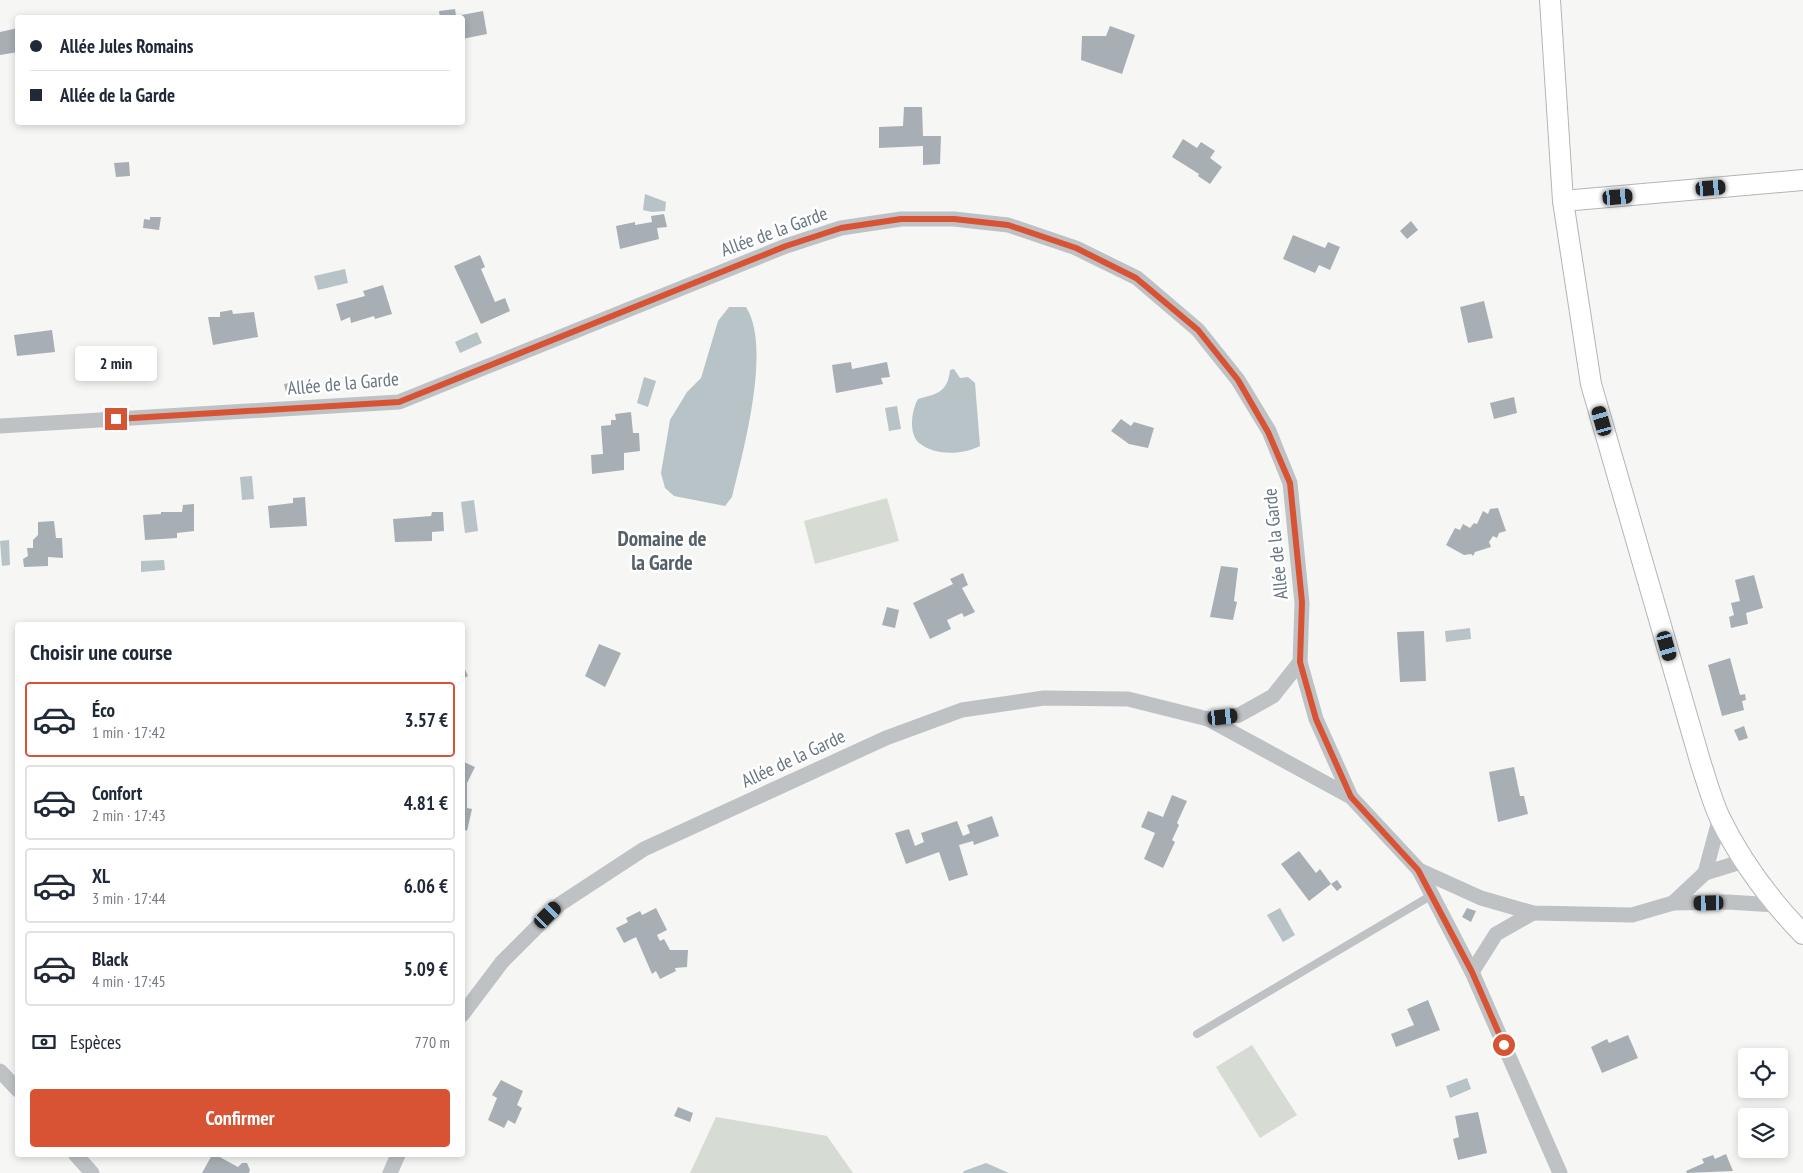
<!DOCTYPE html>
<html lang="fr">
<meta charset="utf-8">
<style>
body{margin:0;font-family:"PT Sans Narrow",sans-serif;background:#f2f2f3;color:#1f2937;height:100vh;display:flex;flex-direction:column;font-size:19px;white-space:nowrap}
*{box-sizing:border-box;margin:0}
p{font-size:16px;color:#747a83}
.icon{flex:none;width:28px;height:28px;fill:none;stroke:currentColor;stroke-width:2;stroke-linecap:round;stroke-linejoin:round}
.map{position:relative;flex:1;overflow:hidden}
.sheet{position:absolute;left:15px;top:622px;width:450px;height:535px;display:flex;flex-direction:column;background:#fff;border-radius:5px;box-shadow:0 2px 8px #0003}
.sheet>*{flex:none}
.guide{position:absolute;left:15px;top:15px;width:450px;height:110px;border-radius:5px;box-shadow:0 2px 8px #0003;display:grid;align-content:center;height:110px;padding:0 15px;background:#fff}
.tools{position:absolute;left:1738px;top:1048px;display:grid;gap:10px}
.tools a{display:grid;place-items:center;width:50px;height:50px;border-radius:5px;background:#fff;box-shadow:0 2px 8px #0003;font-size:25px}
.end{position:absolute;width:22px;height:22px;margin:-11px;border:6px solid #d75333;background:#fff;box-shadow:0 0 0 2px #fff}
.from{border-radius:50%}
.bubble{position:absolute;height:35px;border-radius:5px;background:#fff;box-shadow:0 2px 8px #0003;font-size:16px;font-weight:700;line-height:35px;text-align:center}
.car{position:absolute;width:15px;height:30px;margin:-15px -8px;border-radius:6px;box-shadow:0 0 4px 1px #0007;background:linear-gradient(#222 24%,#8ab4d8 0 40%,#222 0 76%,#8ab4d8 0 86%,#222 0)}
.guide b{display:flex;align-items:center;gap:18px;height:48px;font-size:19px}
.guide b+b{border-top:1px solid #e0e1e3}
.guide i{width:12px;height:12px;background:#1f2937}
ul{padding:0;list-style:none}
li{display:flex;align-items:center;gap:15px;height:75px;margin:0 10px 8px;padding:0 5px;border:2px solid #e0e1e3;border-radius:5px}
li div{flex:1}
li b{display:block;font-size:19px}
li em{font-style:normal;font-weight:700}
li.selected{border-color:#d75333}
li>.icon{width:45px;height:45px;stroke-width:1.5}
h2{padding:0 15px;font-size:22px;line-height:60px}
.pay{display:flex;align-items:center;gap:12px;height:55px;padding:0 15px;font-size:19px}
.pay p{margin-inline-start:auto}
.primary-button{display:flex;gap:10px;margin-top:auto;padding:10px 15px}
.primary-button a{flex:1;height:58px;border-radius:5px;background:#d75333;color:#fff;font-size:20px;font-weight:700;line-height:58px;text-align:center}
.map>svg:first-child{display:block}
</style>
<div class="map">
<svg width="1803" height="1173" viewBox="0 0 1803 1173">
<rect width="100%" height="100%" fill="#f6f6f4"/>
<g fill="#d6dbd3">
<polygon points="887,498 899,541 815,564 804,521"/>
<polygon points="1252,1045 1297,1115 1260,1138 1216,1067"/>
<polygon points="716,1117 827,1136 853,1173 690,1173"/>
</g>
<g fill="#b7c3c7">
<polygon points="645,194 666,202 665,211 652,212 643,210"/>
<polygon points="345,269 348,283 318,290 314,276"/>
<path d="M729 307H746C772 347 743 452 732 497L725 506 674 496 665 488 661 473 670 420 687 392 701 378 718 321Z"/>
<polygon points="477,332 482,343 460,353 455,342"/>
<path d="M954 369 960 378 968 377 975 383 980 446C963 455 935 456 919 443 908 433 912 409 918 399 937 394 948 392 950 370Z"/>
<polygon points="644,377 656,381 648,407 637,403"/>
<polygon points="897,406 901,429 889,431 885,408"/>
<polygon points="252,476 254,499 242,500 240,477"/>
<polygon points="474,500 478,531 465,533 461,502"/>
<polygon points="9,540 10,565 2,566 0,541"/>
<polygon points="164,560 165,570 141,572 141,561"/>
<polygon points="1470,628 1471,639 1446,642 1445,631"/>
<polygon points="1280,908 1295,935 1283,942 1267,915"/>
<polygon points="1467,1078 1471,1089 1450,1098 1446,1086"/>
<polygon points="986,1163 1009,1173 963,1173 964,1171"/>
</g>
<g fill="#a8afb4">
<polygon points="455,9 456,16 483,11 487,34 462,39 462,18 440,18 439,11"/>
<polygon points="1110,26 1135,35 1122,74 1081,60 1082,36 1106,36"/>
<polygon points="18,28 18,52 0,55 0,32"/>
<polygon points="904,107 922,107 923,136 941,136 940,164 923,165 923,146 879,148 879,127 903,126"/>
<polygon points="1183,139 1197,148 1201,142 1215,151 1210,158 1222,167 1210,184 1198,176 1199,174 1172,157"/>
<polygon points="129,162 130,176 116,177 114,163"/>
<polygon points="664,214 667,227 657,228 659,239 620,249 616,226 635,222 635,225 652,222 651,216"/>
<polygon points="150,217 161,217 159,230 143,228 144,219 150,220"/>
<polygon points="1411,221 1418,230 1407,239 1400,231"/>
<polygon points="1293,235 1325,248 1328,242 1340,247 1330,270 1319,265 1315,273 1283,259"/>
<polygon points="480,255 485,267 481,269 495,302 505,298 510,311 481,324 454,266"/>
<polygon points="383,285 392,314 375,319 374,316 351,323 350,317 341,321 336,304 365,296 363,291"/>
<polygon points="1484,301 1493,338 1468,343 1460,307"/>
<polygon points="232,310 233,314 254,312 258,337 213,345 208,317 220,317 220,312"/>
<polygon points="52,330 55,352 17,356 14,335"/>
<polygon points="851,362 852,369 887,362 890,377 881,378 883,384 836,393 832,365"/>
<polygon points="295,382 297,391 286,392 284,384"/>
<polygon points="1514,397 1517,413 1494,419 1490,403"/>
<polygon points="631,412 633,433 639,433 640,451 624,453 624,470 592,474 591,455 603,454 601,426 611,425 611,420 616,420 615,414"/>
<polygon points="1121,419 1131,426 1134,422 1154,428 1148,448 1129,444 1111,431"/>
<polygon points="305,497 307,526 270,528 268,506 293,503 293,498"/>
<polygon points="194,504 194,531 177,533 177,538 145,540 143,515 161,514 161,512 182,512 183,505"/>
<polygon points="1498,508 1506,531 1499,533 1497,538 1493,536 1489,542 1491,547 1475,552 1473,556 1471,554 1464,555 1446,545 1455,528 1460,530 1463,524 1470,528 1474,523 1477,524 1483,511 1488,514 1490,509"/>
<polygon points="432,512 443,512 444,531 432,532 432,541 395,542 393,519 431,516"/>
<polygon points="54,521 56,538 62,538 63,558 48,557 48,566 24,567 23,559 28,556 27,548 33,548 33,540 38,535 38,522"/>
<polygon points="1221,566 1238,568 1234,601 1237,602 1233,620 1210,617"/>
<polygon points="963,573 968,585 962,588 975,612 964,617 962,613 947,620 951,629 930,639 913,603 953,584 950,579"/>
<polygon points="1754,575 1763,608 1746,613 1748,624 1731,628 1729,617 1734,615 1731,603 1740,601 1735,580"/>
<polygon points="887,607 899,610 895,628 882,625"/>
<polygon points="1424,631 1426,681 1400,682 1397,632"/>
<polygon points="599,644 621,653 605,687 585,676"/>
<polygon points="1730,658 1740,695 1745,694 1746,700 1742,701 1744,710 1722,716 1708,665"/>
<polygon points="462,663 468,676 462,679"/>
<polygon points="1744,726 1748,738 1739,741 1734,730"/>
<polygon points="464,762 475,767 467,783 467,808 472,809 467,831 462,828"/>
<polygon points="1514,767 1520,796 1524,796 1528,814 1498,822 1489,772"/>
<polygon points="1172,795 1187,801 1177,823 1179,825 1172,840 1175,842 1163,868 1144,859 1155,833 1141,827 1148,811 1163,817"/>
<polygon points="992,816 999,836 974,845 973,841 959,845 968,875 949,881 939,852 906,864 895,833 909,829 915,846 924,842 921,833 957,821 963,836 970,833 967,825"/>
<polygon points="1299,851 1316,873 1320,869 1331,884 1309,901 1281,864"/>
<polygon points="1337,880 1342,887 1337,891 1331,884"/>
<polygon points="656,908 667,930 657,935 660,941 664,939 670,950 688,950 687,967 675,968 676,971 660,979 656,971 652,974 636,937 624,943 616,928 628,922 626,918 640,911 642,915"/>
<polygon points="1467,908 1476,911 1471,922 1462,917"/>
<polygon points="1428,1000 1440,1030 1396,1047 1391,1034 1414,1025 1407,1009"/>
<polygon points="1628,1035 1638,1058 1602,1073 1591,1047 1607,1039 1609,1043"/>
<polygon points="501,1080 523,1091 517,1105 522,1108 515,1124 508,1120 504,1128 488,1120 497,1098 492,1095"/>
<polygon points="678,1107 693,1113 690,1122 674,1116"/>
<polygon points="1478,1112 1487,1153 1458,1160 1453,1139 1459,1137 1455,1116"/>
<polygon points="1726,1154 1733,1171 1687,1173 1686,1171 1704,1163 1702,1159 1713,1155 1715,1159"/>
<polygon points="212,1155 216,1155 238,1167 242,1163 247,1163 250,1170 249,1173 202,1173"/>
</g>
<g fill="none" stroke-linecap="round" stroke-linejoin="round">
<defs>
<g id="secondary">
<path d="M1550 0 1563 201 1591 384 1701 764C1707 782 1712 801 1720 818 1741 861 1770 900 1803 934"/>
<polyline points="1563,201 1803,180"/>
</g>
</defs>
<use href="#secondary" stroke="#b0b6ba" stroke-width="22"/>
<polyline stroke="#bec2c5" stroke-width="8" points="1197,1034 1432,895"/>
<g stroke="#bec2c5" stroke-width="15">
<polyline points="0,426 399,402 786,246 841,228 901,219 954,219 1008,225 1076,248 1137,278 1198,330 1238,380 1269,431 1290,483 1302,603 1300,662"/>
<polyline points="1208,719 1239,715 1273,696 1300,662 1316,719 1351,797"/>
<polyline points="1419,870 1472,972 1560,1173"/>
<polyline points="1705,873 1744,861"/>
<polyline points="1673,903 1705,873 1720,817"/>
<polyline points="1472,972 1496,934 1533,913"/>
<polyline points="462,1015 502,962 560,904 644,849 886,738 962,710 1044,698 1128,699 1208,719 1351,797 1419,870 1481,898 1533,913 1632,915 1673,903 1728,902 1775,905"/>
<polyline points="0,1071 18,1090"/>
<polyline points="76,1155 92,1173"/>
<polyline points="390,1173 398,1155"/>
</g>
<use href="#secondary" stroke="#fff" stroke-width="20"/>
</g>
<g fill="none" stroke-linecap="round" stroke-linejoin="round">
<polyline stroke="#d75333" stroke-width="6" points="116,419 399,402 786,246 841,228 901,219 954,219 1008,225 1076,248 1136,278 1198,330 1238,380 1268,432 1290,483 1302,602 1300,662 1316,719 1351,797 1418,870 1472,972 1504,1045"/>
</g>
<g text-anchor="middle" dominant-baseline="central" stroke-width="5" stroke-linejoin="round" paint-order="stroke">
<g font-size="19" fill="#687782" stroke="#fff">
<text transform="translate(774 231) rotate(-20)">Allée de la Garde</text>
<text transform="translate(343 383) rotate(-5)">Allée de la Garde</text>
<text transform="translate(1275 544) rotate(-96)">Allée de la Garde</text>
<text transform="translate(793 758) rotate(-25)">Allée de la Garde</text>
</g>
<g font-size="21" font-weight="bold" fill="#556068" stroke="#fff">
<text x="662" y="538">Domaine de<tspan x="662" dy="24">la Garde</tspan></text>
</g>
</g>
</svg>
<div class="tools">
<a><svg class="icon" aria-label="locate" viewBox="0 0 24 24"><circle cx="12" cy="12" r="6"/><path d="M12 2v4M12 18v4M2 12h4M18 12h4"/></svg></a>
<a><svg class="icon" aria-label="layers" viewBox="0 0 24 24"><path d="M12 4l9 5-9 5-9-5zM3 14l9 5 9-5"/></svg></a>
</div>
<i class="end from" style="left:1504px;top:1045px"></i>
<i class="end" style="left:116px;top:419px"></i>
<div class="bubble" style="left:75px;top:346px;width:82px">2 min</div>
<i class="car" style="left:1711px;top:188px;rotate:85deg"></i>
<i class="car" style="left:1618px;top:197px;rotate:85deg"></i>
<i class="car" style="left:1602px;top:421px;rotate:344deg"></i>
<i class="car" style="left:1667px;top:646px;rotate:164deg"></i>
<i class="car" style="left:1223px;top:717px;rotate:84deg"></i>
<i class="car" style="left:1709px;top:903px;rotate:269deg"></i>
<i class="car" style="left:548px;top:915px;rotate:45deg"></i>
<div class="guide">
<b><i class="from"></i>Allée Jules Romains</b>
<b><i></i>Allée de la Garde</b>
</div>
<section class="sheet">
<h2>Choisir une course</h2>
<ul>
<li class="selected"><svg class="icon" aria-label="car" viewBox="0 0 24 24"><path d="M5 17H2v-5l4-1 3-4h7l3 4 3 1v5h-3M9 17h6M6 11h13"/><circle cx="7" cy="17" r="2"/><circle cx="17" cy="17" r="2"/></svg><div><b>Éco</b><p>1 min · 17:42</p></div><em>3.57 €</em></li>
<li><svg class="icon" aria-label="car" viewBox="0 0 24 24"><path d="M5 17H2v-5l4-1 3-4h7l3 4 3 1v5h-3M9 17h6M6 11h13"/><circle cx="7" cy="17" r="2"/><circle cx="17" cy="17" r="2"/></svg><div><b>Confort</b><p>2 min · 17:43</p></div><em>4.81 €</em></li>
<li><svg class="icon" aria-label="car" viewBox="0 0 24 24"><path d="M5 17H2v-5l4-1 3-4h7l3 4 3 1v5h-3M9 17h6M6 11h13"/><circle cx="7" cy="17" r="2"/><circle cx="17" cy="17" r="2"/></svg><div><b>XL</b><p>3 min · 17:44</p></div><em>6.06 €</em></li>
<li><svg class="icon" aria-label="car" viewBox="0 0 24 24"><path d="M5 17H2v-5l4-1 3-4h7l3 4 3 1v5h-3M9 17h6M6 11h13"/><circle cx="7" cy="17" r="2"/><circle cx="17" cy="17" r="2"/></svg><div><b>Black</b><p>4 min · 17:45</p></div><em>5.09 €</em></li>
</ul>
<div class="pay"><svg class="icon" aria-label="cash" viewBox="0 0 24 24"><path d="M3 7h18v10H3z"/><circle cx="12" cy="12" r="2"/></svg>Espèces<p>770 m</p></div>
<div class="primary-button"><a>Confirmer</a></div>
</section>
</div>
